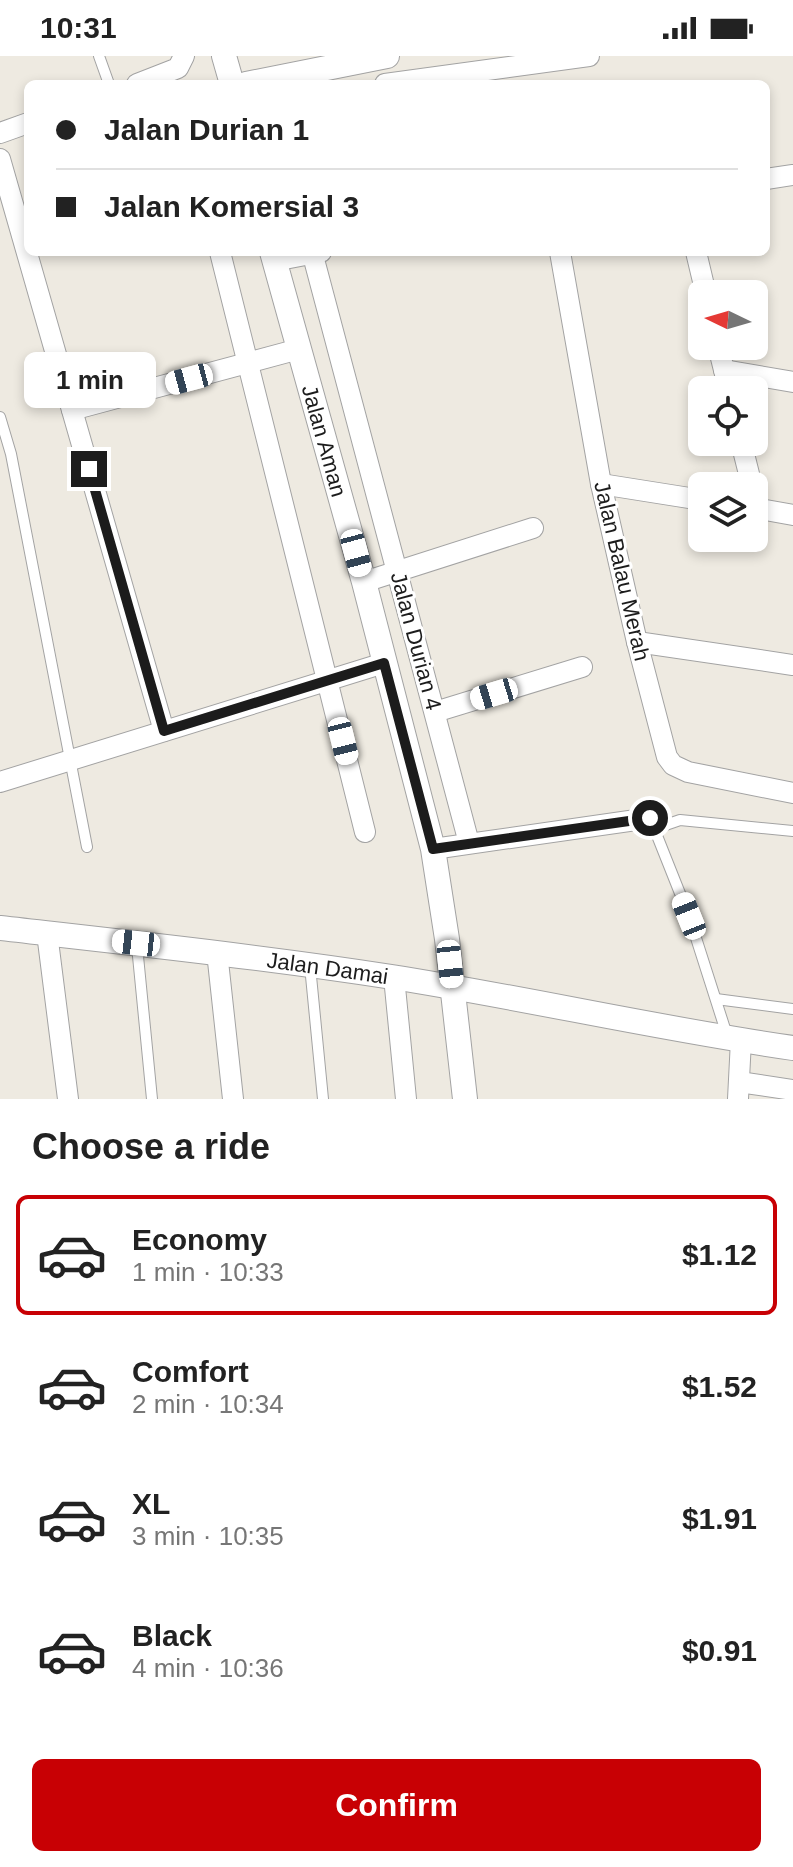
<!DOCTYPE html>
<meta charset="utf-8">
<style>
body{margin:0;font-family:Helvetica,sans-serif;background:#f2f2f2;color:#222;height:100vh;display:flex;flex-direction:column;font-size:30px;white-space:nowrap}
*{box-sizing:border-box;margin:0}
p{font-size:26px;color:#767676}
.icon{flex:none;width:44px;height:44px;fill:none;stroke:currentColor;stroke-width:2;stroke-linecap:round;stroke-linejoin:round}
.map{position:relative;height:1043px;overflow:hidden}
.panel{display:flex;flex-direction:column;background:#fff;flex:1}
.panel>*{flex:none}
.guide{position:absolute;left:24px;top:24px;width:746px;height:176px;border-radius:12px;box-shadow:0 4px 12px #0003;display:grid;align-content:center;height:176px;padding:0 32px;background:#fff}
.needle{width:52px;rotate:275deg}
.tools{position:absolute;left:688px;top:224px;display:grid;gap:16px}
.tools a{display:grid;place-items:center;width:80px;height:80px;border-radius:12px;background:#fff;box-shadow:0 4px 12px #0003;font-size:40px}
.end{position:absolute;width:36px;height:36px;margin:-18px;border:10px solid #1c1c1c;background:#fff;box-shadow:0 0 0 4px #fff}
.from{border-radius:50%}
.bubble{position:absolute;height:56px;border-radius:12px;background:#fff;box-shadow:0 4px 12px #0003;font-size:26px;font-weight:600;line-height:56px;text-align:center}
.car{position:absolute;width:24px;height:48px;margin:-24px -12px;border-radius:10px;box-shadow:0 0 6px 2px #0007;background:linear-gradient(#fff 24%,#345 0 40%,#fff 0 76%,#345 0 86%,#fff 0)}
.guide b{display:flex;align-items:center;gap:28px;height:76px;font-size:30px}
.guide b+b{border-top:2px solid #e0e0e0}
.guide i{width:20px;height:20px;background:#222}
ul{padding:0;list-style:none}
li{display:flex;align-items:center;gap:24px;height:120px;margin:0 16px 12px;padding:0 16px;border:4px solid transparent;border-radius:12px}
li div{flex:1}
li b{display:block;font-size:30px}
li em{font-style:normal;font-weight:600}
li.selected{border-color:#c80004}
li>.icon{width:72px;height:72px;stroke-width:1.5}
h2{padding:0 32px;font-size:36px;line-height:96px}
.cta{display:flex;gap:16px;margin-top:auto;padding:16px 32px}
.cta a{flex:1;height:92px;border-radius:12px;background:#c80004;color:#fff;font-size:32px;font-weight:600;line-height:92px;text-align:center}
.status{display:flex;justify-content:space-between;align-items:center;height:56px;padding:0 40px;background:#fff;direction:ltr}
.status svg{height:22px;fill:currentColor}
.map>svg:first-child{display:block}
</style>
<div class="status"><b>10:31</b><svg viewBox="0 0 49 12"><path d="M0 12V9h3v3zM5 12V6h3v6zM10 12V3h3v9zM15 12V0h3v12zM26 1h20v11H26zM47 4h2v5h-2z"/></svg></div>
<div class="map">
<svg width="793" height="1043" viewBox="0 0 793 1043">
<rect width="100%" height="100%" fill="#eeeae1"/>
<g fill="none" stroke-linecap="round" stroke-linejoin="round">
<defs>
<g id="service">
<polyline points="99,0 109,28"/>
<polyline points="0,361 11,398 87,791"/>
<polyline points="650,762 689,860 727,979"/>
<polyline points="654,773 680,764 793,775"/>
<polyline points="137,890 152,1043"/>
<polyline points="310,910 323,1043"/>
<polyline points="716,943 793,953"/>
</g>
<g id="minor">
<polyline points="137,28 178,12 184,0"/>
<polyline points="385,28 589,0"/>
<polyline points="0,77 28,67"/>
<polyline points="0,103 164,675"/>
<polyline points="766,123 793,119"/>
<polyline points="220,196 365,776"/>
<polyline points="312,196 469,787"/>
<polyline points="560,196 601,428 637,586 667,701 673,709 688,716 793,737"/>
<polyline points="696,196 706,238"/>
<polyline points="274,205 321,196"/>
<polyline points="718,290 729,334"/>
<polyline points="724,314 793,326"/>
<polyline points="72,354 299,293"/>
<polyline points="741,386 752,430"/>
<polyline points="601,428 702,444"/>
<polyline points="754,452 793,459"/>
<polyline points="364,526 533,472"/>
<polyline points="637,586 793,609"/>
<polyline points="435,656 582,611"/>
<polyline points="0,726 384,607"/>
<polyline points="433,793 650,762"/>
<polyline points="47,877 68,1043"/>
<polyline points="217,896 233,1043"/>
<polyline points="394,921 406,1043"/>
<polyline points="739,1026 793,1034"/>
<polyline points="738,1043 741,984"/>
</g>
<g id="tertiary">
<polyline points="224,0 232,28"/>
<polyline points="246,28 387,0"/>
<path id="s1" d="M272 196 364 526 433 793 447 883 465 1043"/>
<path id="s2" d="M0 872C131 887 262 901 392 921 526 942 659 973 793 992"/>
</g>
</defs>
<use href="#service" stroke="#a3a3a3" stroke-width="12"/>
<use href="#minor" stroke="#a3a3a3" stroke-width="22"/>
<use href="#tertiary" stroke="#a3a3a3" stroke-width="26"/>
<use href="#service" stroke="#fff" stroke-width="10"/>
<use href="#minor" stroke="#fff" stroke-width="20"/>
<use href="#tertiary" stroke="#fff" stroke-width="24"/>
</g>
<g fill="none" stroke-linecap="round" stroke-linejoin="round">
<polyline stroke="#1c1c1c" stroke-width="10" points="89,413 164,675 384,607 433,793 650,762"/>
</g>
<g text-anchor="middle" dominant-baseline="central" stroke-width="6" stroke-linejoin="round" paint-order="stroke">
<g font-size="22" fill="#1c1c1c" stroke="#fff">
<text stroke="none"><textPath href="#s1" startOffset="196">Jalan Aman</textPath></text>
<text transform="translate(622 515) rotate(77)">Jalan Balau Merah</text>
<text transform="translate(416 585) rotate(75)">Jalan Durian 4</text>
<text stroke="none"><textPath href="#s2" startOffset="330">Jalan Damai</textPath></text>
</g>
</g>
</svg>
<div class="tools">
<a><svg class="needle" viewBox="-14 -14 28 28"><path d="M0-13l5 13h-10z" fill="#e53935"/><path d="M0 13l5-13h-10z" fill="#767676"/></svg></a>
<a><svg class="icon" aria-label="locate" viewBox="0 0 24 24"><circle cx="12" cy="12" r="6"/><path d="M12 2v4M12 18v4M2 12h4M18 12h4"/></svg></a>
<a><svg class="icon" aria-label="layers" viewBox="0 0 24 24"><path d="M12 4l9 5-9 5-9-5zM3 14l9 5 9-5"/></svg></a>
</div>
<i class="end from" style="left:650px;top:762px"></i>
<i class="end" style="left:89px;top:413px"></i>
<div class="bubble" style="left:24px;top:296px;width:132px">1 min</div>
<i class="car" style="left:189px;top:323px;rotate:255deg"></i>
<i class="car" style="left:356px;top:497px;rotate:165deg"></i>
<i class="car" style="left:494px;top:638px;rotate:253deg"></i>
<i class="car" style="left:343px;top:685px;rotate:166deg"></i>
<i class="car" style="left:689px;top:860px;rotate:338deg"></i>
<i class="car" style="left:136px;top:887px;rotate:276deg"></i>
<i class="car" style="left:450px;top:908px;rotate:174deg"></i>
<div class="guide">
<b><i class="from"></i>Jalan Durian 1</b>
<b><i></i>Jalan Komersial 3</b>
</div>
</div>
<section class="panel">
<h2>Choose a ride</h2>
<ul>
<li class="selected"><svg class="icon" aria-label="car" viewBox="0 0 24 24"><path d="M5 17H2v-5l4-1 3-4h7l3 4 3 1v5h-3M9 17h6M6 11h13"/><circle cx="7" cy="17" r="2"/><circle cx="17" cy="17" r="2"/></svg><div><b>Economy</b><p>1 min · 10:33</p></div><em>$1.12</em></li>
<li><svg class="icon" aria-label="car" viewBox="0 0 24 24"><path d="M5 17H2v-5l4-1 3-4h7l3 4 3 1v5h-3M9 17h6M6 11h13"/><circle cx="7" cy="17" r="2"/><circle cx="17" cy="17" r="2"/></svg><div><b>Comfort</b><p>2 min · 10:34</p></div><em>$1.52</em></li>
<li><svg class="icon" aria-label="car" viewBox="0 0 24 24"><path d="M5 17H2v-5l4-1 3-4h7l3 4 3 1v5h-3M9 17h6M6 11h13"/><circle cx="7" cy="17" r="2"/><circle cx="17" cy="17" r="2"/></svg><div><b>XL</b><p>3 min · 10:35</p></div><em>$1.91</em></li>
<li><svg class="icon" aria-label="car" viewBox="0 0 24 24"><path d="M5 17H2v-5l4-1 3-4h7l3 4 3 1v5h-3M9 17h6M6 11h13"/><circle cx="7" cy="17" r="2"/><circle cx="17" cy="17" r="2"/></svg><div><b>Black</b><p>4 min · 10:36</p></div><em>$0.91</em></li>
</ul>
<div class="cta"><a>Confirm</a></div>
</section>
